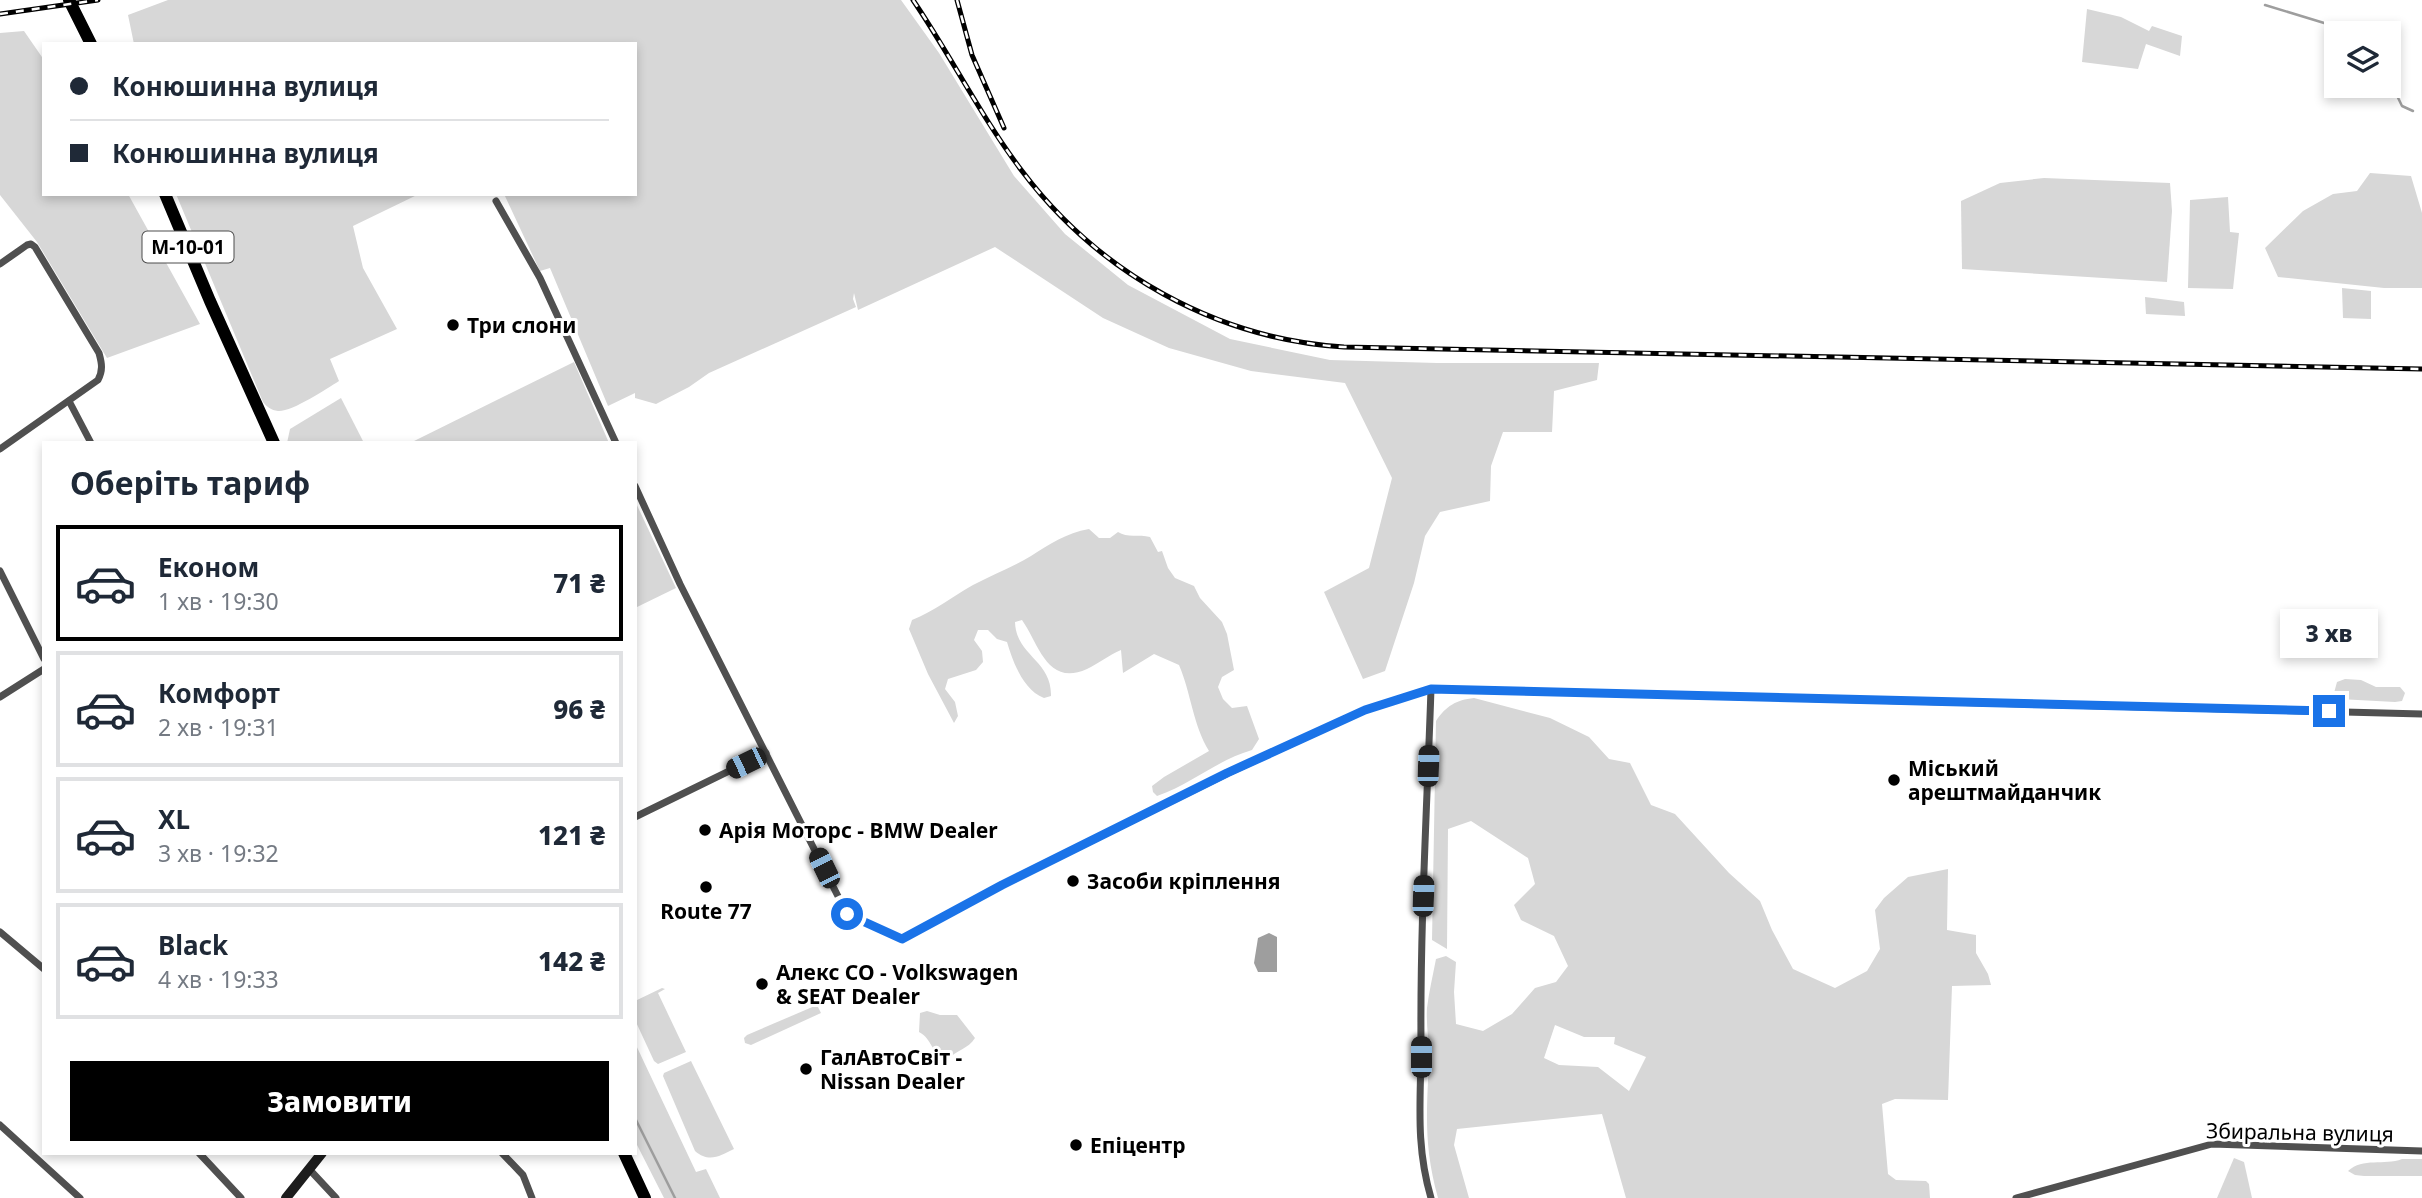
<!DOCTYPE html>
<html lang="uk">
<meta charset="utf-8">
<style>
body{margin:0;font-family:"Noto Sans",sans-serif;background:#f6f6f7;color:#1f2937;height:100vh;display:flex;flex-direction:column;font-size:26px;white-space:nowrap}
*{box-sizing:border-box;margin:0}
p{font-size:23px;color:#747a83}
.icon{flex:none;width:38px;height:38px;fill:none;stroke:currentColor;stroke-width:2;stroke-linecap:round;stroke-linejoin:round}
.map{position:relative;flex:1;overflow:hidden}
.drawer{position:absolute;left:42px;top:441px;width:595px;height:714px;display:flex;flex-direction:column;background:#fff;border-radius:0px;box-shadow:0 4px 10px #0003}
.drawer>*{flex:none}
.guide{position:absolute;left:42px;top:42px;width:595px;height:154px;border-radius:0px;box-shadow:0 4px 10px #0003;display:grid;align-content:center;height:154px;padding:0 28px;background:#fff}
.tools{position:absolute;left:2324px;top:21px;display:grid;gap:14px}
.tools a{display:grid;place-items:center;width:77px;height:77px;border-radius:0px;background:#fff;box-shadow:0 4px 10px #0003;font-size:35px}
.end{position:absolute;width:32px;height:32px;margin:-16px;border:9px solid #1a73e8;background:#fff;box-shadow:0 0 0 4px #fff}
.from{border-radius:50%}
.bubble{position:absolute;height:49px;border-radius:0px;background:#fff;box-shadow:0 4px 10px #0003;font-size:23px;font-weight:800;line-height:49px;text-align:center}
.car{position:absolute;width:21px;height:42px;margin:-21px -10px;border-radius:9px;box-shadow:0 0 5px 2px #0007;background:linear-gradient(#222 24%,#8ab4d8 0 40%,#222 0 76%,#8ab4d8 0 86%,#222 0)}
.guide b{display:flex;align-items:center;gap:24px;height:66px;font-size:26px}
.guide b+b{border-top:2px solid #e0e1e3}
.guide i{width:18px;height:18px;background:#1f2937}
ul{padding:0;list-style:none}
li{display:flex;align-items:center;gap:21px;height:116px;margin:0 14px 10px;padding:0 14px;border:4px solid #e0e1e3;border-radius:0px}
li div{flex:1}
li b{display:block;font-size:26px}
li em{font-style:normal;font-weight:800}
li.current{border-color:#000}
li>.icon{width:63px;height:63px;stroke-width:1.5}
h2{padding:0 28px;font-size:32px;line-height:84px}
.primary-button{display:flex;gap:14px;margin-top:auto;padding:14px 28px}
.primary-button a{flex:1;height:80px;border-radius:0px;background:#000;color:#fff;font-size:28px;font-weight:800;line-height:80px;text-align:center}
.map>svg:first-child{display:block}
</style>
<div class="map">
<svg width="2422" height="1198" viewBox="0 0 2422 1198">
<rect width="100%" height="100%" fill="#fff"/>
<g fill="#d7d7d7" fill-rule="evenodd">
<polygon points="168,0 901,0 939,53 1014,176 1065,234 1128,285 1230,339 1330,360 1437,363 1599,363 1597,380 1554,391 1552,432 1503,432 1491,466 1490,501 1440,512 1425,536 1414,583 1385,671 1363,679 1324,592 1369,568 1392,478 1345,383 1251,371 1169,348 1103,318 995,247 858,310 854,293 853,299 856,307 709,373 689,387 656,404 635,398 635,393 608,406 550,268 540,271 504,194 635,194 635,44 134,44 128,15"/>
<polygon points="2087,9 2121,17 2149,31 2152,26 2182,36 2180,56 2146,44 2138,69 2082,62"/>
<polygon points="24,31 44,60 44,194 128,194 200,324 107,358 37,242 0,195 0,33"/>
<polygon points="2370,173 2411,176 2422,213 2422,288 2384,288 2278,277 2265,248 2303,211 2333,194 2357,191"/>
<polygon points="2044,178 2170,183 2172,211 2167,282 1962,269 1961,201 2000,183"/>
<path d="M176 194H419L353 226 363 268 397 329 330 359 339 381C326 389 292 412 278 411 271 410 267 407 263 402Z"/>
<polygon points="2228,197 2230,232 2239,233 2233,289 2188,288 2190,200"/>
<polygon points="2342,288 2371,291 2371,319 2343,318"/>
<polygon points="2145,297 2184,302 2185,316 2146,314"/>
<polygon points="574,362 609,443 410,443"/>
<polygon points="341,398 364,443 287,443 290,429"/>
<polygon points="635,501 676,588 635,608"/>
<path d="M1089 529 1099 538H1110L1118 532C1127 538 1139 534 1150 537L1158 552 1162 551 1168 568 1175 578 1194 586 1200 598 1222 622 1227 634 1234 670 1222 677 1218 687 1223 699 1232 708 1247 706 1259 739 1252 750C1215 761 1192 784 1157 796L1153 792 1152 786 1164 777 1209 751C1193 725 1191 693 1179 665L1154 654 1123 673 1121 650C1109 655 1099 663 1087 669 1047 687 1039 644 1022 620L1015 622C1016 656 1052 660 1051 696L1044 698C1023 690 1013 662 1007 642L997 639 988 630H978L974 640 982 651 983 662 976 670 948 679 945 689 955 702 958 716 954 723 928 674 909 629 912 620C934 611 952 597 973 585 992 575 1013 567 1031 556 1050 544 1066 533 1089 529Z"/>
<polygon points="2345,679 2361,680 2376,687 2400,687 2405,693 2402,701 2395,702 2339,699 2334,693 2337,682"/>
<path d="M1474 698 1550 718 1589 737 1609 759 1630 763 1651 805 1675 814 1729 873 1760 901 1772 930 1793 969 1835 988 1867 971 1880 949 1875 910 1884 898 1908 877 1948 869 1947 930 1976 935V953L1988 974 1991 985 1952 986 1948 1100 1895 1099 1882 1104 1888 1174 1896 1180 1926 1181 1929 1184 1930 1198H1626L1602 1114 1457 1129 1454 1145 1469 1198H1438C1423 1144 1427 1111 1429 1057 1429 1041 1426 1024 1427 1008 1429 991 1433 975 1436 959L1446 956 1456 962 1454 992 1456 1024 1483 1031 1512 1014 1535 988 1556 982 1568 966 1554 936 1521 920 1514 905 1535 884 1528 858 1471 821 1448 829 1447 949 1432 940 1436 721C1446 706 1456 700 1474 698ZM1555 1025 1584 1037H1615L1614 1044 1646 1057 1629 1091 1598 1067 1559 1065 1544 1058Z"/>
<polygon points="662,988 665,989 658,993 686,1052 658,1064 654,1061 635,1020 635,1001"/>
<polygon points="817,1005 821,1013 751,1045 745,1043 744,1038 747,1035"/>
<path d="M927 1011 940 1015H957L975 1038C968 1049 957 1050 948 1059 931 1056 933 1039 919 1032L920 1013Z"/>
<polygon points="635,1043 696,1172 706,1169 720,1198 664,1198 635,1141"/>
<path d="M691 1061 734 1149C720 1156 709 1163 695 1151L663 1076 664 1073Z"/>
<polygon points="2234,1158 2244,1162 2252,1198 2217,1198"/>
<path d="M2402 1159H2422V1176H2364L2355 1175 2348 1171C2363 1157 2384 1166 2402 1159Z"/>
</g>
<polygon fill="#9e9e9e" points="1269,933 1277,937 1277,972 1258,972 1254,963 1258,938"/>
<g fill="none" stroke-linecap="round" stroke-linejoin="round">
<g stroke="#9e9e9e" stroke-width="2.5">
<polyline points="2265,5 2334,26 2349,33"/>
<polyline points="2389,79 2402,106 2413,111"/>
<polyline points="635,1118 675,1198"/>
</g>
<g stroke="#505050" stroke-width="7">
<polyline points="496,201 540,278 616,443"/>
<path d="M0 264 27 245 31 244 35 247 99 353C102 364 103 370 98 380L0 449"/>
<polyline points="69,401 91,443"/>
<polyline points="635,486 680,584 847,914 902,939 1002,885 1228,773 1365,710 1431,689 2422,714"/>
<polyline points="0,571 44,659"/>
<polyline points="0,697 44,669"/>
<polyline points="635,817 766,753"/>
<polyline points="0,932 44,969"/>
<polyline points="0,1125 80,1198"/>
<polyline points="199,1153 241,1198"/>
<polyline points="502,1153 523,1175 532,1198"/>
<polyline points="309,1169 336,1198"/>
<path d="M1431 1198C1415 1143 1421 1100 1421 1045 1420 926 1427 807 1431 689"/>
<polyline points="2016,1198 2212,1144 2422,1151"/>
</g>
<polyline stroke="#1d1d1d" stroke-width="10" points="286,1198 322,1153"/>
<g stroke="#000" stroke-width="12">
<polyline points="69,0 91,44"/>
<polyline points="165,194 210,301 274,443"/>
<polyline points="624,1153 645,1198"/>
</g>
<defs>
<g id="rail">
<path d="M913 0C951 56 981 117 1022 171 1099 273 1216 339 1344 347L2422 369"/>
<polyline points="957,0 972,55 1004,128"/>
<polyline points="0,14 98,0"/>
</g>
</defs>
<use href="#rail" stroke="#000" stroke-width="5"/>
<use href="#rail" stroke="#fff" stroke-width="2.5" stroke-dasharray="8" stroke-linecap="butt"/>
</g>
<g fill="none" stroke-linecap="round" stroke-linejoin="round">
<polyline stroke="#1a73e8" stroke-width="9" points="847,914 902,939 1002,885 1227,773 1365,710 1431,689 2329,711"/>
</g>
<g fill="#000" stroke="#fff" stroke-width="2.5">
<circle cx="453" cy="325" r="7"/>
<circle cx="1894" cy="780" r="7"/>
<circle cx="705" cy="830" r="7"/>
<circle cx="1073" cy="881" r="7"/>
<circle cx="706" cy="887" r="7"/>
<circle cx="762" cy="984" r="7"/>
<circle cx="806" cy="1069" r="7"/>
<circle cx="1076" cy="1145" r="7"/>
</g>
<g text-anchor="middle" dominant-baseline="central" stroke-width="6" stroke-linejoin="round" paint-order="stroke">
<rect fill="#fff" stroke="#4c4c4c" stroke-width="2" x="142.5" y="231.5" width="91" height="31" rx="5"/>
<g font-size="19" font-weight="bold" fill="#000">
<text x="188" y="247">М-10-01</text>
</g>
<g font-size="21" font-weight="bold" fill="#000" stroke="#fff" text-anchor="start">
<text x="467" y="325">Три слони</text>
<text x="1908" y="768">Міський<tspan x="1908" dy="24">арештмайданчик</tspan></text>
<text x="719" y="830">Арія Моторс - BMW Dealer</text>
<text x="1087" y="881">Засоби кріплення</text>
<text x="706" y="911" text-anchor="middle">Route 77</text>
<text x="776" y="972">Алекс CO - Volkswagen<tspan x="776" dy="24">&amp; SEAT Dealer</tspan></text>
<text x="820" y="1057">ГалАвтоСвіт -<tspan x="820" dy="24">Nissan Dealer</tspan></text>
<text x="1090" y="1145">Епіцентр</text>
</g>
<g font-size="21" fill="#000" stroke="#fff">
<text transform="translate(2300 1132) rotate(1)">Збиральна вулиця</text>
</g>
</g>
</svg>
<div class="tools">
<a><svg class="icon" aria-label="layers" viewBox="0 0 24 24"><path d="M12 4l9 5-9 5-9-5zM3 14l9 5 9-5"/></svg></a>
</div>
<i class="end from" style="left:847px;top:914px"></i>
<i class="end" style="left:2329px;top:711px"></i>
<div class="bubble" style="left:2280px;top:609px;width:98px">3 хв</div>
<i class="car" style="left:746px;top:763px;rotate:244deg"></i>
<i class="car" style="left:1428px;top:766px;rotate:2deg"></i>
<i class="car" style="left:824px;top:868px;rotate:334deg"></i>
<i class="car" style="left:1423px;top:896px;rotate:2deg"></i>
<i class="car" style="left:1421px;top:1057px;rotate:0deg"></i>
<div class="guide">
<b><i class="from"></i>Конюшинна вулиця</b>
<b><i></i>Конюшинна вулиця</b>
</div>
<section class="drawer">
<h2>Оберіть тариф</h2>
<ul>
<li class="current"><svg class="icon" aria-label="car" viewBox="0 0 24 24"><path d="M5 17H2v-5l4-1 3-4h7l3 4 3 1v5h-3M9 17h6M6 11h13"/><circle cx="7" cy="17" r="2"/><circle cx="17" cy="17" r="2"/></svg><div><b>Економ</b><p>1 хв · 19:30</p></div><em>71 ₴</em></li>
<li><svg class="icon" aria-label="car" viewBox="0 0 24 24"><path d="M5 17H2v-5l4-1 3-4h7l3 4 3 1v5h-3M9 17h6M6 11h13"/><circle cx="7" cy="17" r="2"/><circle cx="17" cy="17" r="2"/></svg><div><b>Комфорт</b><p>2 хв · 19:31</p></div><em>96 ₴</em></li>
<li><svg class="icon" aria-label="car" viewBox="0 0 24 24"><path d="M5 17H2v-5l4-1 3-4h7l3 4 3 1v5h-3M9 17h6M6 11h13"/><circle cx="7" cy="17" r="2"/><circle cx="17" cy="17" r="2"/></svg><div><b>XL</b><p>3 хв · 19:32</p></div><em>121 ₴</em></li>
<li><svg class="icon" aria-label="car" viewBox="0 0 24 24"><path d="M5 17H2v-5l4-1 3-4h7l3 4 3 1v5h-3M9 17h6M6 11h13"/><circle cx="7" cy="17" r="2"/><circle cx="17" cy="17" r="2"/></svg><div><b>Black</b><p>4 хв · 19:33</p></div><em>142 ₴</em></li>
</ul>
<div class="primary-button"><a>Замовити</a></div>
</section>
</div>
